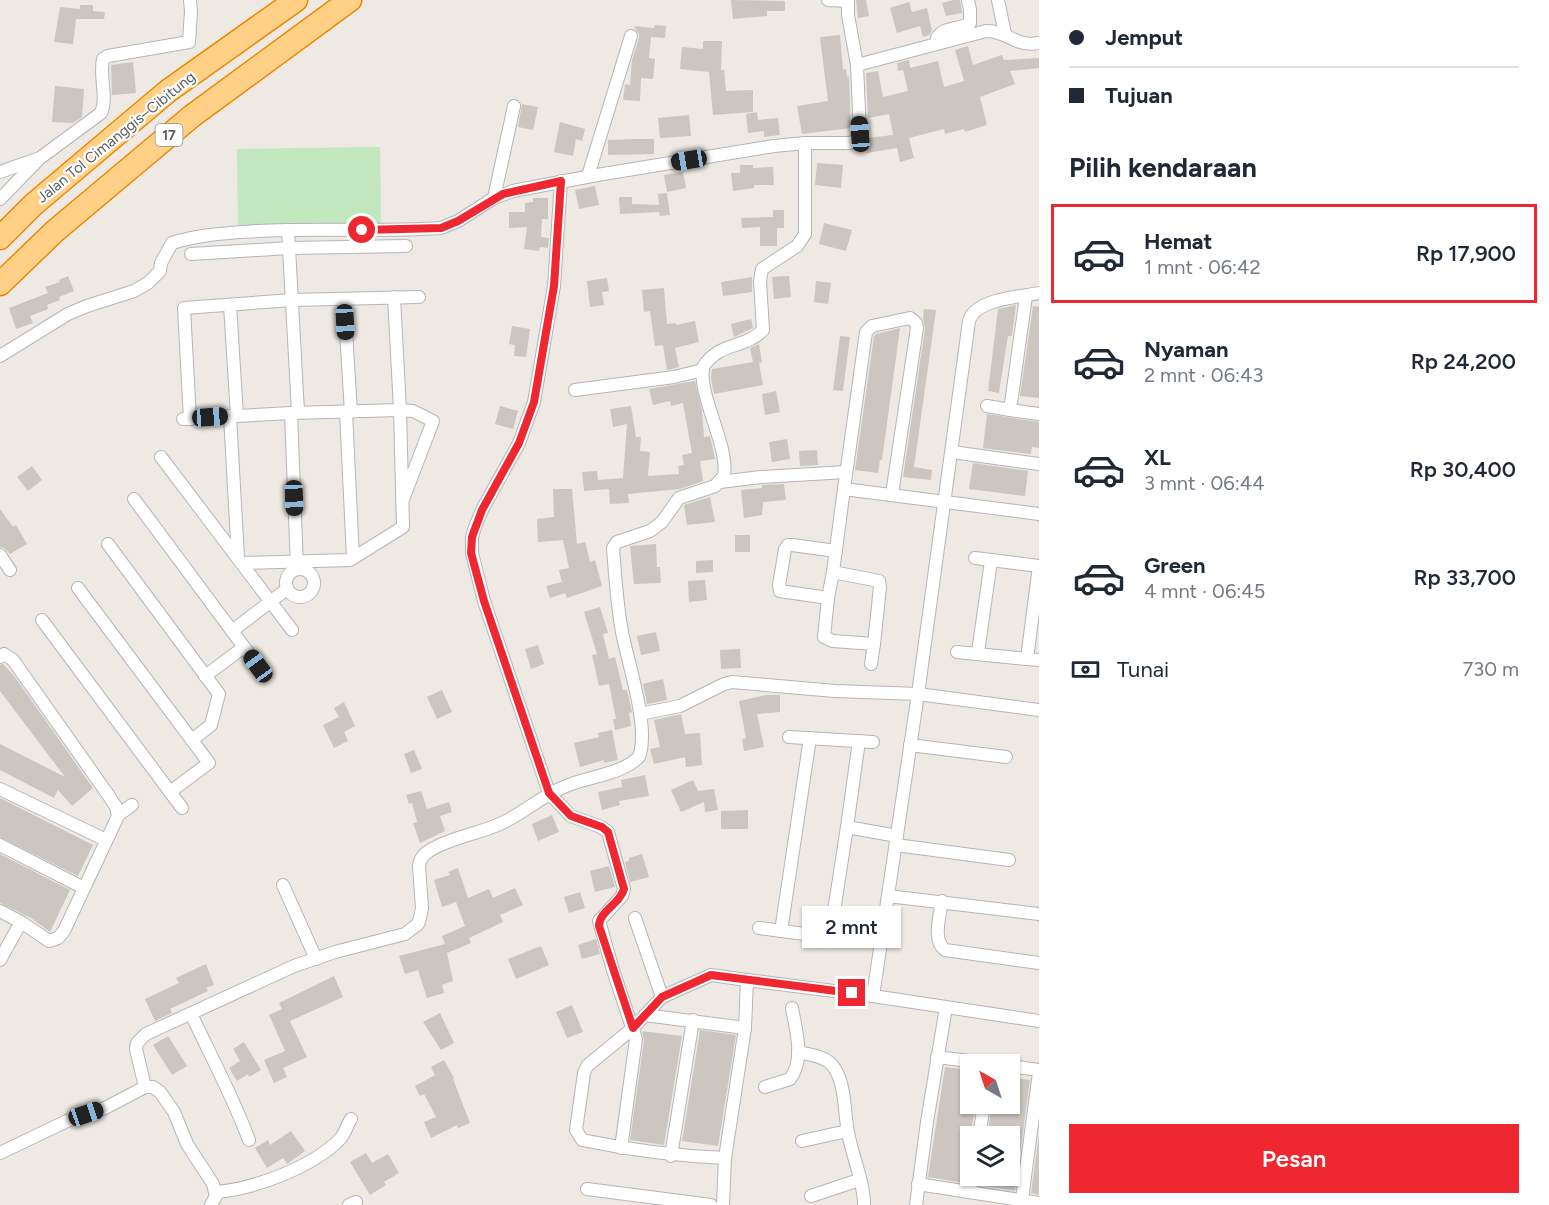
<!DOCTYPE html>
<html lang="id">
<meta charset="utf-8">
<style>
body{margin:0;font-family:Figtree,sans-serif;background:#f6f6f7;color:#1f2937;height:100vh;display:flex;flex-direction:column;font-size:22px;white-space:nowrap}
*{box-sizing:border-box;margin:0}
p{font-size:20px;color:#747a83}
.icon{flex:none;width:33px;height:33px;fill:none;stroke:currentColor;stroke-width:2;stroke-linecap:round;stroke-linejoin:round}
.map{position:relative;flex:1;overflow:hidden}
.panel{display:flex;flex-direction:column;background:#fff;width:510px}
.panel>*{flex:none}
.top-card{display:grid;align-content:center;height:132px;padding:0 30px;background:#fff}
.needle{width:39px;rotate:321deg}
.fabs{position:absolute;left:960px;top:1054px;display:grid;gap:12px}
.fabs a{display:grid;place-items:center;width:60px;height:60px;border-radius:0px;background:#fff;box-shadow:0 2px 4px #0004;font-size:30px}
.end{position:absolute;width:27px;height:27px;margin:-14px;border:8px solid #ee2730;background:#fff;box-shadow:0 0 0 3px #fff}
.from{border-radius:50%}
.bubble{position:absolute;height:42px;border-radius:0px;background:#fff;box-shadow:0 2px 4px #0004;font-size:20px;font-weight:600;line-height:42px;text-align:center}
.car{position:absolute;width:18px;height:36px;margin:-18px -9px;border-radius:8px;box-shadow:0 0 4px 2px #0007;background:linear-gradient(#222 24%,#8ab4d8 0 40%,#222 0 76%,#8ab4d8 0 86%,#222 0)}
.top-card b{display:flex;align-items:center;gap:21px;height:57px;font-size:22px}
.top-card b+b{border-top:2px solid #e0e1e3}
.top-card i{width:15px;height:15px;background:#1f2937}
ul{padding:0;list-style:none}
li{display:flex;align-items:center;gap:18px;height:99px;margin:0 12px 9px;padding:0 18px;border:3px solid transparent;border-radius:0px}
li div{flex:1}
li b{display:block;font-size:22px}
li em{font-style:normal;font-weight:600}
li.current{border-color:#ee2730}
li>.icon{width:54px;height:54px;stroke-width:1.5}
h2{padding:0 30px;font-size:27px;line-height:72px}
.pay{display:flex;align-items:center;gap:15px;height:66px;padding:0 30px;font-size:22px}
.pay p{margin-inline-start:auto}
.primary-button{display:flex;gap:12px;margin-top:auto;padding:12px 30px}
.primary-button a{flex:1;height:69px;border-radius:0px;background:#ee2730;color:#fff;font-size:24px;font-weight:600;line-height:69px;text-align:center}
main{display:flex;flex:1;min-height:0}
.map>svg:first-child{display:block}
</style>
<main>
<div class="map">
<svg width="1039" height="1205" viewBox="0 0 1039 1205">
<rect width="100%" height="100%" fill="#eee9e2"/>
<polygon fill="#c2e6bd" points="380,147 381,226 238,228 237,149"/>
<g fill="#cbc6c0">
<polygon points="731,0 785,1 785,11 767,11 767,16 733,19"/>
<polygon points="856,0 866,0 869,16 858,18"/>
<polygon points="954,0 960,0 962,13 946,16 942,3"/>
<polygon points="909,2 912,12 927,8 932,31 929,35 923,37 920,26 897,33 890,8"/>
<polygon points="80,5 93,5 93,11 105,12 104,19 76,19 73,44 54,42 60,7 80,9"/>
<polygon points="655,25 666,26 665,38 651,37 649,58 655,59 653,79 641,78 640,101 623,100 625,84 630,85 632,60 639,38 639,34 634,26 654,28"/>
<polygon points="840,35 843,70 846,69 847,77 849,76 851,128 802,134 797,106 828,101 820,37"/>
<polygon points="703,41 722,41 721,70 724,70 726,91 753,90 753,112 713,115 709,72 680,69 682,47 703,49"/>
<polygon points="968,46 973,65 1002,55 1004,60 1039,58 1039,68 1010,71 1015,84 980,97 987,125 965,132 964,129 945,134 944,129 909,138 914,158 900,162 897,148 867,153 867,138 893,135 889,114 868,118 866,73 878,71 883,97 908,91 903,70 898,71 897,63 909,60 910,68 938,61 944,87 964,81 955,50"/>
<polygon points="133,62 136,93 112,95 111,65"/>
<polygon points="55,86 84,89 82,117 73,123 52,122"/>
<polygon points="522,104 538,107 533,130 518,127"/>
<polygon points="757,112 758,120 778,118 780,135 764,137 764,131 748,133 746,114"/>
<polygon points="689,115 691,136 660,138 658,118"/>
<polygon points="560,122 585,129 582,141 576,139 573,156 554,152"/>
<polygon points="633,139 654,139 654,154 608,155 608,140"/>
<polygon points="817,163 843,165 841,188 815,185"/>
<polygon points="740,165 753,165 753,168 773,167 774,185 754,185 754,188 733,191 731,173 740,173"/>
<polygon points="683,172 686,188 667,192 664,175"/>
<polygon points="595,186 599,205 579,209 575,190"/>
<polygon points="667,193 670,215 660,216 659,212 620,214 619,197 632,197 632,204 659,205 658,194"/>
<polygon points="533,198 548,198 548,219 542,219 541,237 549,238 548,248 540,247 539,251 524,249 527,227 509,228 509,212 525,212 525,203 533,202"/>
<polygon points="773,210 784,210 784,228 777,228 777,246 760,246 760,227 742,228 741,218 773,217"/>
<polygon points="824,223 852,230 846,251 819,244"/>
<polygon points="68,276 74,291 59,297 60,300 47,305 48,309 30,316 33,323 16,329 9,308 48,293 45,287 60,282 59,280"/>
<polygon points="789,276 791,297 774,299 772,277"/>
<polygon points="752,277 752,292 723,296 721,282"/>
<polygon points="607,278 609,291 602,292 604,305 590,307 587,281"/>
<polygon points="816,281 831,283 828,304 814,302"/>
<polygon points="664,288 667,324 676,323 676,325 695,321 699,342 675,348 679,367 667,370 663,345 655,346 650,311 644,312 642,290"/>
<polygon points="1016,305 1012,336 1008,336 999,393 988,391 998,309"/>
<polygon points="1033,306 1039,307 1039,398 1020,396"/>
<polygon points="924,309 936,310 914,467 932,470 931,480 903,477 925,329 923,318"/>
<polygon points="751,319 753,328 734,337 731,324"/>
<polygon points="512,326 530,329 526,357 514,356 515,345 509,344"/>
<polygon points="900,328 882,460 880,460 878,473 855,470 874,336 876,334"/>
<polygon points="840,336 850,337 843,391 833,390"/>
<polygon points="759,344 762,362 759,363 763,385 714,394 711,378 712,369 753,362 750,348"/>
<polygon points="695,381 702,411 704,437 710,436 715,459 700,461 703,481 680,489 628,494 629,503 610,504 609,489 584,491 582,472 597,471 598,480 623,478 627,424 613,427 610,409 631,406 636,437 641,437 640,451 650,452 648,476 679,474 678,466 684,465 682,455 692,453 683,403 671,406 670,401 653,405 649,389"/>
<polygon points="776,391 780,412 765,415 762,394"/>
<polygon points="500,406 518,411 513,429 495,424"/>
<polygon points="987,414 1039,422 1039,448 1032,447 1031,454 983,448"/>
<polygon points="787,439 790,459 772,462 769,442"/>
<polygon points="817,450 818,465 800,466 799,451"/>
<polygon points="973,463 1028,471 1025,496 969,489"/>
<polygon points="32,466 42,480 28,491 17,477"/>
<polygon points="784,484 786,500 763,502 762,515 744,518 741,490 762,488 762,485"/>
<polygon points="553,489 572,489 577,544 585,542 590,562 595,560 602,586 567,598 565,593 550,598 546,586 562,582 559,570 569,568 563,540 538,542 537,519 554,517"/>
<polygon points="710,497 715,522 687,525 684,505"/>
<polygon points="0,509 13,527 16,525 27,544 10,554 4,548 0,547"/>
<rect x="735" y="535" width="15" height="17"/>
<polygon points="656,544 657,567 660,567 661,583 634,584 630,546"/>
<polygon points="713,560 713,572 696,573 696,561"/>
<polygon points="705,580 707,600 689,602 688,581"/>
<polygon points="600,607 608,633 603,634 609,659 615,657 623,690 627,690 632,712 629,713 631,726 615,730 613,719 616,719 609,684 599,686 592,655 597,654 584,612"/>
<polygon points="656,632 660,651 641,655 637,636"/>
<polygon points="538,645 544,664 531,669 525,649"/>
<polygon points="740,649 741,668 721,669 720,650"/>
<polygon points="3,664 15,677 93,788 72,806 58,790 54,798 0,770 0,744 65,777 0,691 0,665"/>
<polygon points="663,679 667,700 647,704 643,684"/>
<polygon points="442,690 452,712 437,719 427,697"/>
<polygon points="766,695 780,695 780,712 757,714 764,747 744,751 742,739 746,738 739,701"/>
<polygon points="344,702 355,726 344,732 348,741 334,748 323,725 339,717 334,708"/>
<polygon points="681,714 685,734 700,733 702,765 686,767 685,757 654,764 650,749 660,747 654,720"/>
<polygon points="612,730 618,760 604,763 604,760 580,767 574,743 599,737 598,733"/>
<polygon points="414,750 422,769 411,773 404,754"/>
<polygon points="645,775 649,796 619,801 620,805 602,810 598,792 622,787 621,780"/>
<polygon points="693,780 698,791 714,789 718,810 705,812 704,802 681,812 671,790"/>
<polygon points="421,791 427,809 449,802 452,812 440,816 445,831 420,843 413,823 417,822 412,803 409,804 406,795"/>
<polygon points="0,798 93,845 78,876 0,837"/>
<polygon points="748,810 748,829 721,829 721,811"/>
<polygon points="552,815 559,832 538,841 532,824"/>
<polygon points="0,854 70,890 50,932 31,918 0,903"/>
<polygon points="642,854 649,877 630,882 625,862 629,861 629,858"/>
<polygon points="609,866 615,887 595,892 590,871"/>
<polygon points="458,868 468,898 489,889 493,898 515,888 523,905 500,915 503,922 469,938 471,943 447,953 453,981 442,985 444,993 427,998 418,970 405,974 399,956 445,944 442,936 465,926 456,902 442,907 434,880 450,875 448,872"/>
<polygon points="580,892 585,908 569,913 564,897"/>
<polygon points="596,939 600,954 582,959 578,945"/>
<polygon points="541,946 549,965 516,979 508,959"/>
<polygon points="206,964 214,985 206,988 208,991 170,1009 172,1013 155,1021 145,999 179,983 176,978"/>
<polygon points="334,976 343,997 290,1021 307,1057 283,1068 287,1077 274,1083 264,1060 285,1051 269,1015 282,1009 279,1003"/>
<polygon points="572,1005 583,1032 567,1038 556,1012"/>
<polygon points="440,1013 454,1043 441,1050 423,1022"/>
<polygon points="700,1030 736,1035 718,1146 682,1141"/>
<polygon points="642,1031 682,1036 664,1145 630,1140 644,1040"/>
<polygon points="168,1036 187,1066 172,1075 153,1045"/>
<polygon points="244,1042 261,1070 249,1077 248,1074 237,1081 229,1068 240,1061 233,1049"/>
<polygon points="444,1060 454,1078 453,1079 470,1123 458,1128 457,1125 431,1138 424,1122 436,1117 424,1094 420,1096 415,1086 435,1075 431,1067"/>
<polygon points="945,1067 970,1070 970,1104 976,1104 970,1137 970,1168 965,1171 963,1183 928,1177"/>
<polygon points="1010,1077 1030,1080 1015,1191 979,1185 980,1176 1010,1176 1010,1137 987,1137 992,1104 1010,1104"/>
<polygon points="291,1131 305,1151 287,1164 283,1158 267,1168 255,1148 268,1140 270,1145"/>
<polygon points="1039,1135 1039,1195 1031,1193"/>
<polygon points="366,1153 372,1163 388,1154 399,1173 384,1182 386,1185 370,1195 350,1162"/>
</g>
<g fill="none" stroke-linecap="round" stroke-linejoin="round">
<defs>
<g id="minor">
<polyline points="828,0 848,1 848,15 857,65"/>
<polyline points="998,0 1005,34"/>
<path d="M938 43 937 38C944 26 960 30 970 23V10L968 0"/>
<path d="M0 172 40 158 101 113C108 97 99 77 103 59L108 56 189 42 191 11 190 0"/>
<polyline points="588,176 631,36"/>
<polyline points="561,181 554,286 534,402 519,443 482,510 475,527 472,537 472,553 484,601 549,793 571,816 601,827 608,832 624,889 622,896 599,921 613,970 636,1039 621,1148"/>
<polyline points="494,198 514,106"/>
<polyline points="0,199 37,161"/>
<polyline points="288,230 298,412"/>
<polyline points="191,254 289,248 406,246"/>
<polyline points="1026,296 1010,410 1039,414"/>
<polyline points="344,299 351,412"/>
<polyline points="230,305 237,416"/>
<path d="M0 356 68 314 87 306 134 291 148 283 160 271 161 263 172 243C200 234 229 233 258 231 319 228 380 232 441 228L458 221 494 198 513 191 597 175 774 146 805 143H850L858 139 860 134 857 65 986 31C1009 31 1013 47 1039 43"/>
<polyline points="575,390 674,377 703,370"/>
<polyline points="987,406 1010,410"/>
<polyline points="346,412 353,558"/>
<polyline points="291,413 297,568"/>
<polyline points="230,416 238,558"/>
<polyline points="183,419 291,413 400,410 394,297"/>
<polyline points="190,419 184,308 292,300 419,297"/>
<polyline points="952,452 1039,464"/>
<polyline points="161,457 292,630"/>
<polyline points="720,482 761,477 846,472"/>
<polyline points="892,494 917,328 916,323 910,318 872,326 866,332 844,489 1039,514"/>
<polyline points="134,499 258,666"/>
<polyline points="108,544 219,694 211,725 192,740"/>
<polyline points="0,555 10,570"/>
<polyline points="975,558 1039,566"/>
<polyline points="242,563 350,560 403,527 400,410 413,411 433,421 402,502"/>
<polyline points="1039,566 1027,659 1039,660"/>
<circle cx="300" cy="583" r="14"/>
<polyline points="833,572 879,581 880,587 874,644 833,641 824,637 828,598 833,572 844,489"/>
<polyline points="78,588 209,763 170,792"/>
<polyline points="828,598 780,591 779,585 785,549 788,545 792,545 836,551"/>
<polyline points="42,620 182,808"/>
<polyline points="232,631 287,589"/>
<polyline points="957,652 1027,659"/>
<polyline points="978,652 991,561"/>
<polyline points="0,657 4,654 13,660 109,796 116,807 118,816 64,931 58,938 49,941 21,922 0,911"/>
<polyline points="871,664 874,644"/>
<polyline points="205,676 244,647"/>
<polyline points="640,714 680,706 724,684 732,682 835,691 918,694 1039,710"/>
<polyline points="789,737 873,742"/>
<polyline points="859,741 847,827 897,836"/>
<polyline points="910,745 1006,757"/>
<polyline points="0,789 106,840"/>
<polyline points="118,815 132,805"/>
<polyline points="0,845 82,887"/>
<polyline points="896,845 1009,860"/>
<polyline points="283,885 316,959"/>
<polyline points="888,896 1039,914"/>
<path d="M942 901C940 916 932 940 945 950L1039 963"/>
<polyline points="635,918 662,997"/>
<polyline points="759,928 843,939"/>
<polyline points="781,931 810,738"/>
<polyline points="830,937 847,827"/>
<polyline points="0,960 21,922"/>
<path d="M873 996 918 694 969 321C975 299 1019 297 1039 293"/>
<path d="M191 1014C211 1056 233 1097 249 1140"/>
<polyline points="645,1015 745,1028"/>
<path d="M798 1052C810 1055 824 1056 832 1065 846 1081 844 1113 848 1132 852 1156 864 1181 864 1205"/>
<polyline points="937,1057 1000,1065"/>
<polyline points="1010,1066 1039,1070"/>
<path d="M145 1087 136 1049 137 1043 146 1034 294 966 335 952 405 934 418 924 420 918 422 908 419 866C420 856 427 851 436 847 457 836 481 833 502 823 525 812 543 795 566 786 590 776 620 775 639 757 650 727 628 664 622 632 617 605 615 576 613 548L617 542 650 531 662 522 679 498 715 486 724 476C729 445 698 396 703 367 720 341 745 349 763 330L760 281 762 269 797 246 805 234V143"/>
<path d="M765 1087 790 1079C805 1059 796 1031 792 1008"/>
<polyline points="979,1137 984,1104"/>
<polyline points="802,1141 847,1131"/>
<polyline points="0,1153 67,1121 105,1108 145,1087 153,1087 160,1092 174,1112 187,1144 213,1184 216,1196 211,1205"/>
<polyline points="671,1156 693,1020"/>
<path d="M725 1158C676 1156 630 1150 582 1140L576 1130 584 1073 587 1066 633 1028 662 997 711 975 747 980"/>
<polyline points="918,1184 1039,1203"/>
<polyline points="587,1189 711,1205"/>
<polyline points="970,1191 972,1176"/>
<path d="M216 1192C254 1189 313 1167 340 1139 345 1134 347 1125 351 1119"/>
<polyline points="811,1196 859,1180"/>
<polyline points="1022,1199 1039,1073"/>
<polyline points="349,1205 356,1202"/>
<polyline points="723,1205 725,1158 745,1028 747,980 873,996 1039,1021"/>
<polyline points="916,1205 927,1122 946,1007"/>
</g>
<g id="motorway">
<polyline points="0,238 34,204 168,91 296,0"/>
<polyline points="0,284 55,231 192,116 350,0"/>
</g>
</defs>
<use href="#minor" stroke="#b2b6ba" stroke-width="14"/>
<use href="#motorway" stroke="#ef8600" stroke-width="25"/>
<use href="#minor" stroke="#fff" stroke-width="12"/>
<use href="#motorway" stroke="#ffd187" stroke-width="22"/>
</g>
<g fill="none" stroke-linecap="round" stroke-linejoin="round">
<path stroke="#ee2730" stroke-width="8" d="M362 230 441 228 458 221 503 194 561 181 554 286 534 402 519 443 482 510 472 537 471 553 484 601 549 793 571 816 602 827 608 832 624 889C620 904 599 911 599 926L633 1028 662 997 711 975 852 993"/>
</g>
<g text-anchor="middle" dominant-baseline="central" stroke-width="4.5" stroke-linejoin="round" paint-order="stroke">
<rect fill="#fff" stroke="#8c8f92" stroke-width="1.5" x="155.5" y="124" width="27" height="22" rx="4.5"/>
<g font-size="14" font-weight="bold" fill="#5a5f63">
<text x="169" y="135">17</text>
</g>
<g font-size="15" fill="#5a5f63" stroke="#fff">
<text transform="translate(116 137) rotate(-39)">Jalan Tol Cimanggis–Cibitung</text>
</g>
</g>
</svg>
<div class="fabs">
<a><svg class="needle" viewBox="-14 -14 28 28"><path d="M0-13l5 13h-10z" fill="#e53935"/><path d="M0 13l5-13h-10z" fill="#747a83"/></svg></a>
<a><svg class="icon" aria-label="layers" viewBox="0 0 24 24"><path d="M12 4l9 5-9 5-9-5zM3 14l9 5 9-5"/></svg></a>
</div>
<i class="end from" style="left:362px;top:230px"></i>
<i class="end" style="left:852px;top:993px"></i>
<div class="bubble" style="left:802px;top:906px;width:99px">2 mnt</div>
<i class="car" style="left:860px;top:134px;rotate:356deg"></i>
<i class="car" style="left:689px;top:160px;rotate:261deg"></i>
<i class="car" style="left:345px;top:322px;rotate:177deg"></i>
<i class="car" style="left:210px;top:417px;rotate:86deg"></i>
<i class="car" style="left:294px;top:498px;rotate:178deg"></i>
<i class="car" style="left:258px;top:666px;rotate:324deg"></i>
<i class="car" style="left:86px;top:1114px;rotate:71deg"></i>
</div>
<section class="panel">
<div class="top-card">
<b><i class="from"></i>Jemput</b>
<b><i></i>Tujuan</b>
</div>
<h2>Pilih kendaraan</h2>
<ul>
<li class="current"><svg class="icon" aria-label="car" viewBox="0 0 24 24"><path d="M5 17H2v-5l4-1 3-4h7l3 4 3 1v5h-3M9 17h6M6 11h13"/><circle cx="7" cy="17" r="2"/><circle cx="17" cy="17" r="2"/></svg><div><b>Hemat</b><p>1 mnt · 06:42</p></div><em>Rp 17,900</em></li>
<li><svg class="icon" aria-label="car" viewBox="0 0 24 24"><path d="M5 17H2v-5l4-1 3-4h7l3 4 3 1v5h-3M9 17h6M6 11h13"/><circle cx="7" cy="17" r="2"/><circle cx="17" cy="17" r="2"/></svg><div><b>Nyaman</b><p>2 mnt · 06:43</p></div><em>Rp 24,200</em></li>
<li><svg class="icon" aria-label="car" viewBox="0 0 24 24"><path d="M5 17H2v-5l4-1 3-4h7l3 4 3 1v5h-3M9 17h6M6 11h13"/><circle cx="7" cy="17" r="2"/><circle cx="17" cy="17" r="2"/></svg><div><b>XL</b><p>3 mnt · 06:44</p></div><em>Rp 30,400</em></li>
<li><svg class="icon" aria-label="car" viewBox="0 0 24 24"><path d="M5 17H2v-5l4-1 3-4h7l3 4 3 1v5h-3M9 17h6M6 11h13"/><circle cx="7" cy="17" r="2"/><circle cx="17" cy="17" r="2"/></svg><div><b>Green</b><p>4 mnt · 06:45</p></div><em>Rp 33,700</em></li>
</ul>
<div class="pay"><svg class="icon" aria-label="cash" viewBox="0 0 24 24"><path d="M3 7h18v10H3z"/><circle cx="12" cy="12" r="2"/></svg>Tunai<p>730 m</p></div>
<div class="primary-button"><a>Pesan</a></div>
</section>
</main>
